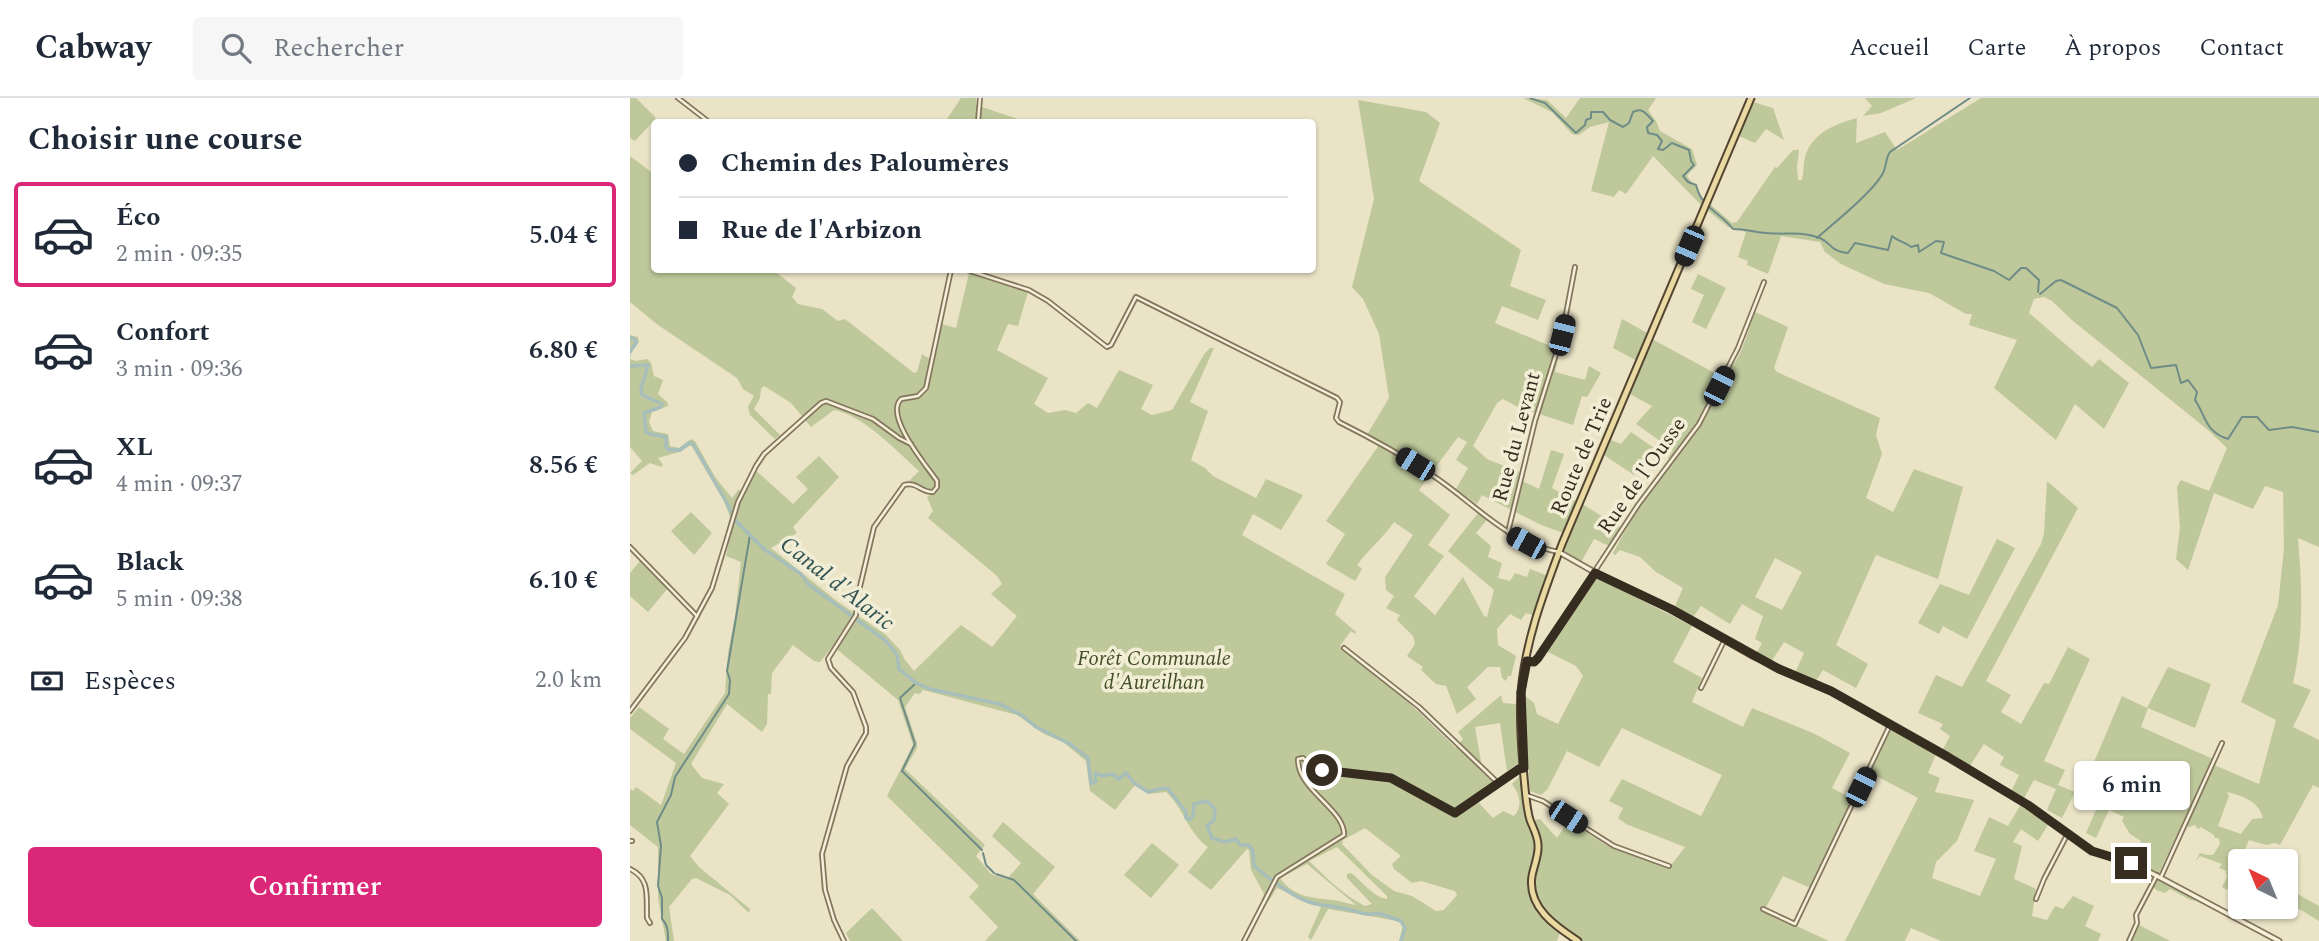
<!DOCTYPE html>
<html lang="fr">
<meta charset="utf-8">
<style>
body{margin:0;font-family:Spectral,serif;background:#f6f6f7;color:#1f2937;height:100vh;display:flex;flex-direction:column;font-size:26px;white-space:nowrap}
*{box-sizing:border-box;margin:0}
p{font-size:23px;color:#747a83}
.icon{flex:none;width:38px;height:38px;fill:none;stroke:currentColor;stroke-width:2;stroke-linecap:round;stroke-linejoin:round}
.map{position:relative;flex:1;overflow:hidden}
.sheet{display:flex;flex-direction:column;background:#fff;width:630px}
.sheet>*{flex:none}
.banner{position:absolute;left:21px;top:21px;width:665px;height:154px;border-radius:7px;box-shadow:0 2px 5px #0004;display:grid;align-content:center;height:154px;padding:0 28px;background:#fff}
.needle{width:46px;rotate:317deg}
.fabs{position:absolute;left:1598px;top:751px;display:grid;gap:14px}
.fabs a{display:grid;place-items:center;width:70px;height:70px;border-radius:7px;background:#fff;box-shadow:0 2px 5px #0004;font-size:35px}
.end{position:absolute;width:32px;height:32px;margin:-16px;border:9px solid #362d20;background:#fff;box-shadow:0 0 0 4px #fff}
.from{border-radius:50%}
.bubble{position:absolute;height:49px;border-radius:7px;background:#fff;box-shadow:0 2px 5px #0004;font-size:23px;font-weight:600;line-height:49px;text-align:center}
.car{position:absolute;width:21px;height:42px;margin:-21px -10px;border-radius:9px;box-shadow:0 0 5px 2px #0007;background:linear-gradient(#222 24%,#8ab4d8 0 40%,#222 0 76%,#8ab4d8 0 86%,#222 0)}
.banner b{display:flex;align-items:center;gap:24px;height:66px;font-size:26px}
.banner b+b{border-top:2px solid #e0e1e3}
.banner i{width:18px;height:18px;background:#1f2937}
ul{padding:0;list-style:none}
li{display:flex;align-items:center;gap:21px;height:105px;margin:0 14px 10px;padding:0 14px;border:4px solid transparent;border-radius:7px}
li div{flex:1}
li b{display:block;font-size:26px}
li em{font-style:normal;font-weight:600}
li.current{border-color:#db2777}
li>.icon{width:63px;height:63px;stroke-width:1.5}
h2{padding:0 28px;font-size:32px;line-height:84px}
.pay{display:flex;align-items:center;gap:18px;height:77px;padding:0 28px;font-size:26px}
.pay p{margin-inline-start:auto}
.primary-button{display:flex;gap:14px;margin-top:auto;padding:14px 28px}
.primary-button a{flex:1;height:80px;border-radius:7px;background:#db2777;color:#fff;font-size:28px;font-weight:600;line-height:80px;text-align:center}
header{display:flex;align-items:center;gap:42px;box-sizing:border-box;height:98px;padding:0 35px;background:#fff;border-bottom:2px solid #e0e1e3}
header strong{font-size:33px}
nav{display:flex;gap:38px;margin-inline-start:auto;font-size:24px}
.search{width:490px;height:63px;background:#f6f6f7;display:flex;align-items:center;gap:18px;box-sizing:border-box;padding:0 24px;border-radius:7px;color:#747a83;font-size:26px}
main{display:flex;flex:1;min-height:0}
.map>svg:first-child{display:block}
</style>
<header>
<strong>Cabway</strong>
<div class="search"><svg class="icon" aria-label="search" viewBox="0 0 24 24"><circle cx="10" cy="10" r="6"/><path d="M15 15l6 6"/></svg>Rechercher</div>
<nav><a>Accueil</a><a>Carte</a><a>À propos</a><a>Contact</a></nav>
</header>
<main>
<section class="sheet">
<h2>Choisir une course</h2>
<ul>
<li class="current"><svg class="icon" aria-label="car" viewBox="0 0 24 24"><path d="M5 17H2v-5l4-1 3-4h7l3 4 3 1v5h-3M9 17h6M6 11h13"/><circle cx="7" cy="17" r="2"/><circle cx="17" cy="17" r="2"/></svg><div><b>Éco</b><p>2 min · 09:35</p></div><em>5.04 €</em></li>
<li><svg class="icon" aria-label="car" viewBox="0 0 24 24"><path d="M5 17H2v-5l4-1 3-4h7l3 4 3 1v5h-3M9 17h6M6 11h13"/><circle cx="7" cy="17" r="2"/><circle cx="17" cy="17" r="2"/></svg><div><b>Confort</b><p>3 min · 09:36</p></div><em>6.80 €</em></li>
<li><svg class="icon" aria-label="car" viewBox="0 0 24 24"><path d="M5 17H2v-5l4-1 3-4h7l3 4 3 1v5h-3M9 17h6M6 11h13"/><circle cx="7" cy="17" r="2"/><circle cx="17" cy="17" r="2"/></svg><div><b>XL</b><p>4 min · 09:37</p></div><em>8.56 €</em></li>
<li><svg class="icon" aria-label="car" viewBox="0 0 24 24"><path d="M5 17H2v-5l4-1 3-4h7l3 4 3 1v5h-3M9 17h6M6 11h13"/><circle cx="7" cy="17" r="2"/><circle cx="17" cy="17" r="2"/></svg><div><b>Black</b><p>5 min · 09:38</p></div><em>6.10 €</em></li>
</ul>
<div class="pay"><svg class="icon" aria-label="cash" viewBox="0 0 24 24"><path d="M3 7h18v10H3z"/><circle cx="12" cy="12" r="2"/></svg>Espèces<p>2.0 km</p></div>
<div class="primary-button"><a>Confirmer</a></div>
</section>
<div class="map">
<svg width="1689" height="843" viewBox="0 0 1689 843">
<rect width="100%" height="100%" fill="#eae3c6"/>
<g fill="#bec89b" fill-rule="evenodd">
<polygon points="0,0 6,0 26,20 5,43 0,40"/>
<polygon points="331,0 346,0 346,7 397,24 315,24"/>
<path d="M893 0 917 2 936 20 950 0H1026L1018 12 1026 23 1030 33 1062 51 1067 67C1055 81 1054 74 1065 88 1069 93 1070 99 1075 104L1073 109 1023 58 996 96 989 92 984 99 961 93 979 24 960 29 949 37 942 36 922 14Z"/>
<polygon points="1235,0 1286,0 1251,15 1233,18 1242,8"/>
<path d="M1351 0H1689V449L1668 440C1672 488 1674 538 1663 585L1681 592 1663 629 1689 642V690L1683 687 1650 747 1645 745 1636 747 1619 742 1597 792 1592 789 1597 779 1596 773 1589 770 1592 766 1570 758 1565 764 1570 755 1577 757H1583L1590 746 1589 740H1585L1584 737 1571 729 1568 731 1565 727 1559 729 1557 728 1548 744 1584 667 1629 686 1646 622 1611 604 1648 507 1654 450 1653 394 1635 388 1623 411 1584 395 1558 472 1546 461 1550 430 1547 389 1551 382 1579 393 1597 350 1578 332 1443 223 1422 203 1414 199 1404 201 1399 215 1462 269 1469 261 1499 285 1474 331 1445 306 1426 342 1364 290 1387 242 1339 227 1342 216H1336L1299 195 1254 186 1211 166 1195 154 1190 144 1151 138 1138 176 1117 167 1118 163 1108 159 1116 134 1098 129 1077 112 1080 106 1102 125 1107 124 1145 69 1147 70 1163 52H1169L1167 69 1168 82H1172C1174 74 1173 66 1175 59 1182 35 1205 26 1227 20L1226 45 1255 34 1267 52ZM1597 694C1612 698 1628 702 1633 720L1622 721 1611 736 1588 728 1599 698Z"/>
<path d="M728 2 796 14 810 25 789 83 891 152 880 188 916 202 908 222 872 208 865 225 930 252 925 274 955 282 959 268 971 275 957 299 952 298 943 327 888 309 873 301 867 305 843 348 857 361 889 374 888 381 909 391 921 352 934 356 922 390 946 403 933 435 909 426 852 397 847 406 826 391 838 370 826 362 837 344 828 339 789 392 820 417 798 447 814 458 784 498 805 517 833 479 854 518 857 519 864 492 818 453 848 415 857 422 846 435 861 448 858 459 872 465 868 480 880 483 885 475 897 479 900 471 918 478 903 517 896 515 891 522 880 516 867 531 868 547 886 558 881 578H878L876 583 872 580 870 569H858L837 589 846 601 827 616 816 588 806 586 791 572 793 569 777 558 785 546 783 538 767 522 770 517 756 510 764 498 756 492 755 479 783 437 764 424C753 440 739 451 727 467L732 471 725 483 696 466 715 436 696 423 749 347 735 340 759 300 749 236 733 201 722 189 744 101Z"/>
<polygon points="1123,4 1143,10 1154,42 1136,31 1125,45 1109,38"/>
<path d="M0 58 24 76V172H143L166 190 162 199 168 206 192 211 208 223 215 221 284 275 287 274 292 256 300 261 308 225 326 230 339 175 398 194 388 228 378 226 367 252 418 280 404 306 418 315 435 312 446 315 458 305 467 310 489 272 523 287 511 311 522 317 542 312 575 255 580 250H584L560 304 578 313 561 362 575 370 583 378 626 400 636 381 673 397 651 432 623 416 612 437 715 496 705 516 726 534 725 536 721 533 710 548 767 593 826 650 833 641 828 634 871 597 873 605 888 606 892 663 877 673 870 625 845 629 853 675 865 686 848 704 863 720 873 713 884 718C893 708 890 697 882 686L892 676 899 725 906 751 900 792 915 819 930 834 927 843H769L773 827 768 823 698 811 681 842 678 839 691 809 647 790 638 804 632 801 634 796 621 772 619 752 617 751 581 792 558 774 578 749C558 735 553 709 536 694L519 696 505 687 485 712 460 693 456 663 433 644 414 636 387 617 293 592 290 596 285 595 275 609 287 645V650L275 671 355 747 346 758 361 776 377 781 391 765 362 738 373 724 425 769 403 796 450 843H355L368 829 339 799 349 788 257 698 283 647 268 602 203 548 190 564 184 563 163 547 142 575 141 596H138L137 626 132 634 97 606 61 666 72 680 94 686 87 695 99 706 60 758 69 769 120 811 119 815 100 797 66 780 62 781 39 809 44 843H36L28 800V749L0 727V691L3 693 6 689 31 707 46 665 0 631V620L9 609 39 631 33 641 54 656 95 595 98 555 105 518 111 464 96 458 98 448 94 445 100 419 93 401 61 347 49 354 28 360 33 367 31 369 20 365 3 377 0 375 12 363 0 349V237L8 239 9 244 1 254 0 261 6 263 17 261 21 265 24 278 33 282 28 296 38 305V308L22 314 19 324 23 333 38 336 40 348 49 350 61 341 65 343 85 379 102 400 108 392H111L123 370 163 406 178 391 166 379 189 358 209 379 163 429 167 435 141 450 208 504 255 536 270 552 275 562 284 573 331 527 362 549 387 518 361 496 372 486 367 478 298 420 303 413 297 399 307 393 309 384 296 362 294 366 306 384 305 388 301 392 279 383 289 373C268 354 233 317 204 312L181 329 161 305 134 288 131 291 130 300 124 311 150 337 145 341 120 317 118 309 124 298 113 291 107 280 28 227 0 204ZM735 730 771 758 762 766 764 771 782 785 791 783 825 793 827 797 814 812 806 813 782 798 764 793 742 777 712 746 713 742ZM707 749 757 798V801C743 799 732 783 721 775L717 776V780L742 806 735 808C714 798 696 779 679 763ZM677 766 726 807C718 806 711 803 703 802 683 800 663 799 650 780Z"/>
<polygon points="1068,176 1096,190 1076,231 1062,224 1074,197 1061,191"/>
<path d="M1125 214 1158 229 1144 270 1147 274 1250 320 1246 337 1252 356 1236 400 1263 414 1284 371 1333 389 1308 481 1246 457 1206 547 1238 566 1226 590 1193 572 1186 583 1165 575 1174 555 1154 544 1141 564 1126 556 1132 545 1125 541 1133 518 1112 506 1100 526 1071 508 1063 519 1045 508 1053 490 1026 474 1010 459 990 452 985 457 983 455 1011 404 1009 402 1019 388 1022 390 1043 363 1038 360 1043 352 1006 326 1022 308 1000 296 1022 241 1090 278C1111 268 1117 234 1125 214ZM1145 460 1172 474 1152 512 1125 499Z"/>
<polygon points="992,221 1019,236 1007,263 983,250"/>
<polygon points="988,318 990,319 981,342 991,346 1001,334 1024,350 1004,377 974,357 967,374 965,373"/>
<polygon points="1417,383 1448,410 1356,583 1381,597 1371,614 1391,626 1414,585 1419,586 1438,549 1460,561 1414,663 1435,672 1428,687 1445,694 1432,720 1417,712 1426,691 1404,682 1393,702 1381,694 1389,677 1370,667 1374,659 1354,646 1340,668 1312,653 1320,638 1310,631 1313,626 1288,615 1306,577 1332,589 1411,446 1414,436"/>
<polygon points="952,406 991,430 979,448 964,441 951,464 936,454 934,450"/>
<polygon points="61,414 82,435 64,457 41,433"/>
<polygon points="1367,441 1385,450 1337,541 1313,528 1309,536 1288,525 1310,486 1339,497"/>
<polygon points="10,463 38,490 18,514 0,498 0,475"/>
<path d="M970 481 1062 528 1043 564 1072 580 1062 604 1113 629 1122 610 1185 636 1220 655 1202 690 1223 701 1183 791 1153 778 1134 813 1199 843H951C932 832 905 812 904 787 903 761 912 749 904 722L910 721 927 740 938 723 974 746 1039 770 1055 749 996 726 988 720 993 710 979 703 992 681 1071 718 1092 677 992 630 969 669 937 653 917 692 911 697 900 693 894 597 904 605 907 616 928 626 953 578 946 568 916 553 963 482Z"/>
<polygon points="1538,569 1581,586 1565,630 1518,610 1511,629 1583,661 1527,779 1569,803 1560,802 1540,791 1535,795 1526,792 1523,788 1527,780 1511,774 1520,756 1510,752 1511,743 1500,736 1492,723 1494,719 1479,712 1466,740 1456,735 1472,698 1457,690 1462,669 1492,598 1517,610"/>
<polygon points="1258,629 1306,656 1298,675 1310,680 1305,694 1344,702 1327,743 1306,764 1302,780 1350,798 1366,761 1344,753 1359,719 1378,728 1391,706 1419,725 1408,743 1391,731 1383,744 1392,748 1384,781 1406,791 1402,818 1417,822 1425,808 1433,811 1443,798 1464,808 1455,828 1471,836 1468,843 1311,843 1281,830 1275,843 1215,843 1288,700 1237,673"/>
<polygon points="522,745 549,767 521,800 494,777"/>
<polygon points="1657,790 1689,808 1689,823 1656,803"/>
<polygon points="242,810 273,843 220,843 216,835"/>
<polygon points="1509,827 1540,843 1500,843"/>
</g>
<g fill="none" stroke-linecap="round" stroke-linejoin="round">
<g stroke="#6f8c87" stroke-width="2">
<path d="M900 0 915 5 946 35 955 27 956 22 961 20V14H973L980 22 993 29 999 25 1003 14C1013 9 1016 16 1023 23L1017 29 1018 35 1027 37 1032 43 1028 51 1033 52 1042 45 1059 52 1061 63 1064 67 1053 78 1058 84 1066 87C1072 111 1088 112 1103 131 1115 131 1125 134 1136 135 1155 137 1172 133 1190 140 1203 146 1199 153 1218 155L1225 145 1258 152 1262 138C1267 143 1275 144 1281 149L1288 147 1289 154 1306 143 1314 144 1311 155 1364 173 1379 182 1391 170H1396L1409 182 1408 194"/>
<path d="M1187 140C1204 125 1243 94 1253 75 1257 68 1255 61 1260 54L1340 0"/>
<path d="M1410 196 1426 183 1431 182 1487 210 1508 237 1521 270 1546 267 1551 285 1558 282 1567 294 1565 302C1576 318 1575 334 1598 341L1612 319H1627L1639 332 1662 329 1689 334"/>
<polyline points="286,585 270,600 285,646 272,673 352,752"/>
<polyline points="353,755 356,767 364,775"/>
<polyline points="366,776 384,782 446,843"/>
<path d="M38 843C38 834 38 827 32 821V800L28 788 31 748 27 724 41 697 45 679 99 596 100 582 97 573 120 437"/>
</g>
<g stroke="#a7beba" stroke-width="3.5">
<polyline points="0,240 5,241 6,245 0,254"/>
<path d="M0 268 18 267 11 291 12 297 32 306 31 309 14 315 16 334 20 336 36 339V349L39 352H50L59 345 63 346 98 407 105 422 134 451 171 476 178 486 256 543 267 557 269 571 286 585 300 591 370 606 393 618 406 629 440 646 458 660 461 686 466 683 465 675 472 678 482 676 489 681 496 675 504 685 518 694 533 690 538 691 556 714V720L559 722 563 718 564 706 577 703 585 711 584 722 577 728 582 740 594 744 606 741 610 747H619L623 753 624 768C639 780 661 798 679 804 691 808 705 808 717 811 728 813 737 819 748 815L771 823 775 830 771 843"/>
</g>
<defs>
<g id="minor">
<polyline points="48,0 79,24"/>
<polyline points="348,24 350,0"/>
<path d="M337 172 399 192 418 203 477 249 481 247 506 199 516 204 707 300 710 304 706 320 709 324C741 340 772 357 802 377 846 406 875 444 929 454"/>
<polyline points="878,434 905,323 932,237 945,169"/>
<polyline points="0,449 67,518"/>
<polyline points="714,550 789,609 868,685 894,670"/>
<polyline points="897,563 904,564 908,560 1008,407 1069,326 1108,250 1134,184"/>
<polyline points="1071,590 1094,543"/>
<polyline points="0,613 55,540 82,490 108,404 126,368 134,356 191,305 196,303 243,321 269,340 281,346"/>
<polyline points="896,697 913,703 984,748 1039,768"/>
<polyline points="0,743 2,743"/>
<path d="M0 771C21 781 16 799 17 820L20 825"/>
<polyline points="1531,779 1592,645"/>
<polyline points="1406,801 1414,781 1437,737"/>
<polyline points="1133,811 1165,826 1260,627"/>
<path d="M214 843 204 822 195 792 192 756 217 668 236 635V629L223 594 201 570 198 561 226 517 228 497 244 429 274 387C286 383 292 395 303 394L307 389V383C296 367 254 318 271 301L288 298 296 290 321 172"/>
<path d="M614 843 647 779 714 737C715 711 667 692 668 661L673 660 683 669 693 672 761 680 825 715 868 685"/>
<polyline points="1499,843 1507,825 1506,817 1527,777"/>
</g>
<polyline id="tertiary" points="929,454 966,475 1041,511 1122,558 1201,593 1306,652 1398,707 1462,753 1512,770 1649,843"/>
<path id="primary" d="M948 843C925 828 897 809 902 778 904 767 909 757 908 747 908 738 903 730 900 722 897 712 896 700 895 690 892 659 889 626 891 595 895 543 914 494 932 446L1121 0"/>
</defs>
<use href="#minor" stroke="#84765e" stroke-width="6"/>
<use href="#tertiary" stroke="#84765e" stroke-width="7"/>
<use href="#primary" stroke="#524431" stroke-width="9"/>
<use href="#minor" stroke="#f6f0d9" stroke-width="2.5"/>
<use href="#tertiary" stroke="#f6f0d9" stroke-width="3.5"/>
<use href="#primary" stroke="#eadaa2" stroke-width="5"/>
</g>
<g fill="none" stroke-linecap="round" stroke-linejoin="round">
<polyline stroke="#362d20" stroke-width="9" points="692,672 761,680 825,715 889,671 894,670 891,594 897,563 904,564 908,560 965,475 1041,511 1149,571 1201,593 1318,659 1398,707 1462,753 1501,765"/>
</g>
<g text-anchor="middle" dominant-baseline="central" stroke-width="7" stroke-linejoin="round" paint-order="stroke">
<g font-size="21" fill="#362d20" stroke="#f2edd5">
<text transform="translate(887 339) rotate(-75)">Rue du Levant</text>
<text transform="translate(952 358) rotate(-67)">Route de Trie</text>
<text transform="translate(1012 378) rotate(-55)">Rue de l'Ousse</text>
</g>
<g font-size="21" font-style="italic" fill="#435028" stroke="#f2edd5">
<text x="524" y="561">Forêt Communale<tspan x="524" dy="24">d'Aureilhan</tspan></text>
</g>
<g font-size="23" font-style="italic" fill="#315354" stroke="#f2edd5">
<text transform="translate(207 486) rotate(38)">Canal d'Alaric</text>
</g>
</g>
</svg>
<div class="fabs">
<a><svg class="needle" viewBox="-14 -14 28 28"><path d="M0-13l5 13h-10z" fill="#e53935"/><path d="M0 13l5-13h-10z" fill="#747a83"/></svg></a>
</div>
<i class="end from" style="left:692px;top:672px"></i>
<i class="end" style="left:1501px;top:765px"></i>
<div class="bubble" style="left:1444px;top:663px;width:116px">6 min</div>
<i class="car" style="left:1059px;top:148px;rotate:203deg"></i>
<i class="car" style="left:932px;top:237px;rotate:14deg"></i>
<i class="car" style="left:1089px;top:288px;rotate:27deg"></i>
<i class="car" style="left:785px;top:366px;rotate:302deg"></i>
<i class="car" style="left:896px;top:445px;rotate:299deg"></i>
<i class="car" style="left:1231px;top:689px;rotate:26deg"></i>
<i class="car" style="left:938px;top:719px;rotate:123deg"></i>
<div class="banner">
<b><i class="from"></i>Chemin des Paloumères</b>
<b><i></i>Rue de l'Arbizon</b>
</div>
</div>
</main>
